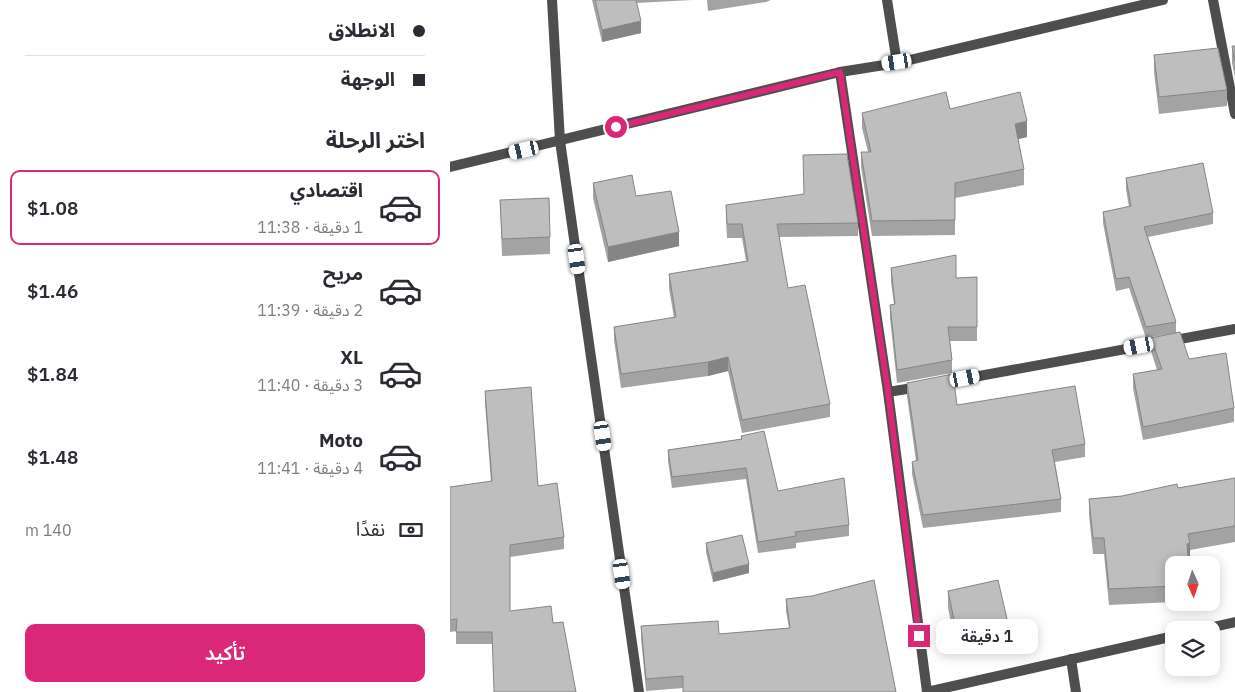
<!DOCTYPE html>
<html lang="ar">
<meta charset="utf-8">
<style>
body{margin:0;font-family:"IBM Plex Sans","Noto Sans Arabic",sans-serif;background:#f2f2f3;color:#2b2b33;direction:rtl;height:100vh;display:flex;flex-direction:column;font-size:19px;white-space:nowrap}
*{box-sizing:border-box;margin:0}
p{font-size:16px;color:#7c7c81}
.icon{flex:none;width:28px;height:28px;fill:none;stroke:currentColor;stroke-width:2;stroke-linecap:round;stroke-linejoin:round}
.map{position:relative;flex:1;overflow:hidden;direction:ltr}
.details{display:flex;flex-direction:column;background:#fff;width:450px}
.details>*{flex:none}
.guide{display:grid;align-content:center;height:110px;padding:0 25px;background:#fff}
.needle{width:32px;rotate:177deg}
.controls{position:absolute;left:715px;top:556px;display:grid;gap:10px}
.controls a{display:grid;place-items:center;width:55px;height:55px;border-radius:10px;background:#fff;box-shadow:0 2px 12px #0003;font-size:25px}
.end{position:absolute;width:22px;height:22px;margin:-11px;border:6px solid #db2777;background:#fff;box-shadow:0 0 0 2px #fff}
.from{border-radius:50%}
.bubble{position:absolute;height:35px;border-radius:10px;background:#fff;box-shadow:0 2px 12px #0003;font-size:16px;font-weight:600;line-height:35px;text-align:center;direction:rtl}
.car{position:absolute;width:15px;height:30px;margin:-15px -8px;border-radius:6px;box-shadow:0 0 4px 1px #0007;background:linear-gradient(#fff 24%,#345 0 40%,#fff 0 76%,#345 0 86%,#fff 0)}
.guide b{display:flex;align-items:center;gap:18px;height:48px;font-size:19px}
.guide b+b{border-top:1px solid #e1e1e2}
.guide i{width:12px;height:12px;background:#2b2b33}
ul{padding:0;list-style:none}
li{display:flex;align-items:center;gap:15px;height:75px;margin:0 10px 8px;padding:0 15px;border:2px solid transparent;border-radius:10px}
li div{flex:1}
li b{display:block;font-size:19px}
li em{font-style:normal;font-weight:600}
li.active{border-color:#db2777}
li>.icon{width:45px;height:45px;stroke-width:1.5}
h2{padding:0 25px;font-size:22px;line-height:60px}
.pay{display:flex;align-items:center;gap:12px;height:55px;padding:0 25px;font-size:19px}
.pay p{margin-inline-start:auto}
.cta{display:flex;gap:10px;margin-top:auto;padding:10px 25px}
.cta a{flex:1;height:58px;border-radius:10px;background:#db2777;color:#fff;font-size:20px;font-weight:600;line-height:58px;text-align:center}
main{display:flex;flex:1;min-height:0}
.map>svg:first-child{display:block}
</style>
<main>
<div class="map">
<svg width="785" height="692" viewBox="0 0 785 692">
<rect width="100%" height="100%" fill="#fff"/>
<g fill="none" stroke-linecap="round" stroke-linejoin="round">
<g stroke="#4e4e4e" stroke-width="10">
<polyline points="102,0 110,141 189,692"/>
<polyline points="437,0 447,63"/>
<polyline points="763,0 785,114"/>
<polyline points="390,72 438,392 477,692"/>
<polyline points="491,383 785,329"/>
<polyline points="438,392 469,387"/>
<polyline points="750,630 785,622"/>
<polyline points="621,659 626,692"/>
<polyline points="477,692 724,636"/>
</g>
<polyline stroke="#4e4e4e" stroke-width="10" points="0,167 390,72 447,63 713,0"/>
</g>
<g fill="#a3a3a3">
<polygon points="142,0 242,0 186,3 191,33 152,42"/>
<polygon points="257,0 321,0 316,2 258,11"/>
<polygon points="782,46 785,46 785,78 782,63"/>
<polygon points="704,55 777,90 777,106 709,114 704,72"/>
<polygon points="500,109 577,137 568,139 574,169 574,185 505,198 505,235 422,236 411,167 411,152 418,152 412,128 412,113"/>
<polygon points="676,178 763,213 763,224 698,237 726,322 726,333 696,338 679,288 666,291 653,223 653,212 679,207 676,189"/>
<polygon points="143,183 186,196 229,246 158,262 143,198"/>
<polygon points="50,200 100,237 100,254 52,256"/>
<polygon points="276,205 408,223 408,236 329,237 338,288 380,404 380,417 292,433 278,371 258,376 171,388 164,340 164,327 224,318 219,288 219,274 296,261 292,238 277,238 276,219"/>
<polygon points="441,268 506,278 527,277 527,341 500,341 502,360 502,373 447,383 440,318 440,305 444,304 441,282"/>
<polygon points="701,338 739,359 784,408 784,422 693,440 683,388 683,374 707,370 701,351"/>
<polygon points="457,383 507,405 635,444 635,457 605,462 611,499 611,512 473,528 462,474 462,462 466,461 457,396"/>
<polygon points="35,391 88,486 114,537 114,549 60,557 42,644 6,644 6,631 0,632 0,487 41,482 35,403"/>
<polygon points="291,436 328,491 399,525 399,536 346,543 346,548 308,553 296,479 222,488 218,461 218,450 291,439"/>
<polygon points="785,478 785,542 740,550 740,559 724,565 724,602 659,605 654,554 643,554 639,515 639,499 672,496 728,488"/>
<polygon points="256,543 299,573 263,582 256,552"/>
<polygon points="424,580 233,688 196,691 191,638 191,626 269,634 339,628 336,611 336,599 362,596"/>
<polygon points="498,591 558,640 507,651 498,608"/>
</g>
<g fill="#858585">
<polygon points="191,21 191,33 152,42 152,30"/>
<polygon points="577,121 577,137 565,140 565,124"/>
<polygon points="229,232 229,246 158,262 158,247"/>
<polygon points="278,357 278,371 258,376 258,362"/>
<polygon points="740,543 740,559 737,559 737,544"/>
<polygon points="299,564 299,573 263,582 263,573"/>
<polygon points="558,623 558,640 507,651 507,634"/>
</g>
<g fill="#bebebe" stroke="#858585">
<polygon points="145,0 186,0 191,21 152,30"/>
<polygon points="782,46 785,46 785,61"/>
<polygon points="768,48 777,90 709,97 704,55"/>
<polygon points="496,92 500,109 570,92 577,121 565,124 574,169 505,183 505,220 422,221 411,152 421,152 412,113"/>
<polygon points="397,154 408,223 327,224 338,288 355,285 380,404 292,420 278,357 258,362 171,374 164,327 226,317 219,274 298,261 292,224 277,224 276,205 354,194 353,155"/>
<polygon points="753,163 763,213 694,227 726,322 696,327 679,277 666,279 653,212 681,206 676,178"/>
<polygon points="182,175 186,196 221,191 229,232 158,247 143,183"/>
<polygon points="99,198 100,237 52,239 50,200"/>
<polygon points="506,255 506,278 527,277 527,327 498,327 502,360 447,370 440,305 445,304 441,268"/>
<polygon points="730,332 739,359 776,353 784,408 693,427 683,374 712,369 701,338"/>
<polygon points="503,374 507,405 625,386 635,444 602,450 611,499 473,515 462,462 468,460 457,383"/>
<polygon points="81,387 88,486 107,483 114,537 60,545 60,611 101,606 103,623 113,622 126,692 44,692 42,632 6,632 7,619 0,620 0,487 42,481 35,391"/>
<polygon points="314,431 328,491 394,478 399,525 345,532 346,536 308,542 296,468 222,477 218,450 292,439 291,436"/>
<polygon points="785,478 785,526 738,534 740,543 737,544 739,565 724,565 724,586 659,589 654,538 643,538 639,499 672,496 727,484 728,488"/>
<polygon points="292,535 299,564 263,573 256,543"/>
<polygon points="424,580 446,692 233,692 233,676 196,679 191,626 268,621 269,634 340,628 336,599 362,596"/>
<polygon points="548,580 558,623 507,634 498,591"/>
</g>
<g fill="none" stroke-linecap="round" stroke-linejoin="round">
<polyline stroke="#db2777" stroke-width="6" points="166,127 390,72 438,392 469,636"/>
</g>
</svg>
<div class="controls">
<a><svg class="needle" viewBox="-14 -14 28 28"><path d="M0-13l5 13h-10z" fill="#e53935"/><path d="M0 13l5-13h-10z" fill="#7c7c81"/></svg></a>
<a><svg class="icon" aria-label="layers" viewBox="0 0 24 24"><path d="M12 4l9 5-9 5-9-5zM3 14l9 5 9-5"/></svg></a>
</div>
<i class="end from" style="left:166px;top:127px"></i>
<i class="end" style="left:469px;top:636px"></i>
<div class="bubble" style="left:486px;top:619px;width:102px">1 دقيقة</div>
<i class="car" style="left:447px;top:62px;rotate:261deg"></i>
<i class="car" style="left:74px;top:150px;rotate:257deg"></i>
<i class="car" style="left:127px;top:259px;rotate:172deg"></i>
<i class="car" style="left:689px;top:346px;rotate:259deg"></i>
<i class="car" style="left:515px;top:378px;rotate:79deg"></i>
<i class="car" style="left:153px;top:436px;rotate:172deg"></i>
<i class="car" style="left:172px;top:574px;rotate:172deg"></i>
</div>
<section class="details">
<div class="guide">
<b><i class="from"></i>الانطلاق</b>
<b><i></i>الوجهة</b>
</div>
<h2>اختر الرحلة</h2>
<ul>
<li class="active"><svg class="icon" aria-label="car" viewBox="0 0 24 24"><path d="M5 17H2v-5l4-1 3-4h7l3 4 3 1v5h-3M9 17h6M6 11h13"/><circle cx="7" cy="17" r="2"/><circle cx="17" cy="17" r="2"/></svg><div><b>اقتصادي</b><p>1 دقيقة · 11:38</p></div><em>$1.08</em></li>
<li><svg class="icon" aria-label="car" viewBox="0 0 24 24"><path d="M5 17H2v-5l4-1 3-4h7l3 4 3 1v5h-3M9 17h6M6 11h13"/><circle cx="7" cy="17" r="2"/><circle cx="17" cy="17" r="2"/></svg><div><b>مريح</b><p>2 دقيقة · 11:39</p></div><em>$1.46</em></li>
<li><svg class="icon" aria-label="car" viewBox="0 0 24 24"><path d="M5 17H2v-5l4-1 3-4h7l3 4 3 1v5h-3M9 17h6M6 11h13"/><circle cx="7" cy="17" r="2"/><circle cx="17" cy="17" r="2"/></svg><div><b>XL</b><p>3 دقيقة · 11:40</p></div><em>$1.84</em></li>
<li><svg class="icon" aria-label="car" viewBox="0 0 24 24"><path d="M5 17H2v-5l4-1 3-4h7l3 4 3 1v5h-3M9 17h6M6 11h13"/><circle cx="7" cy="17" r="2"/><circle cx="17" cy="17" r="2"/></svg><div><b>Moto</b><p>4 دقيقة · 11:41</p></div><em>$1.48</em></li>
</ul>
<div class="pay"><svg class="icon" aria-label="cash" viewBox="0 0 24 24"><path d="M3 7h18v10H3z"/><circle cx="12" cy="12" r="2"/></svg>نقدًا<p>140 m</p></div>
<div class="cta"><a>تأكيد</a></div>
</section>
</main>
